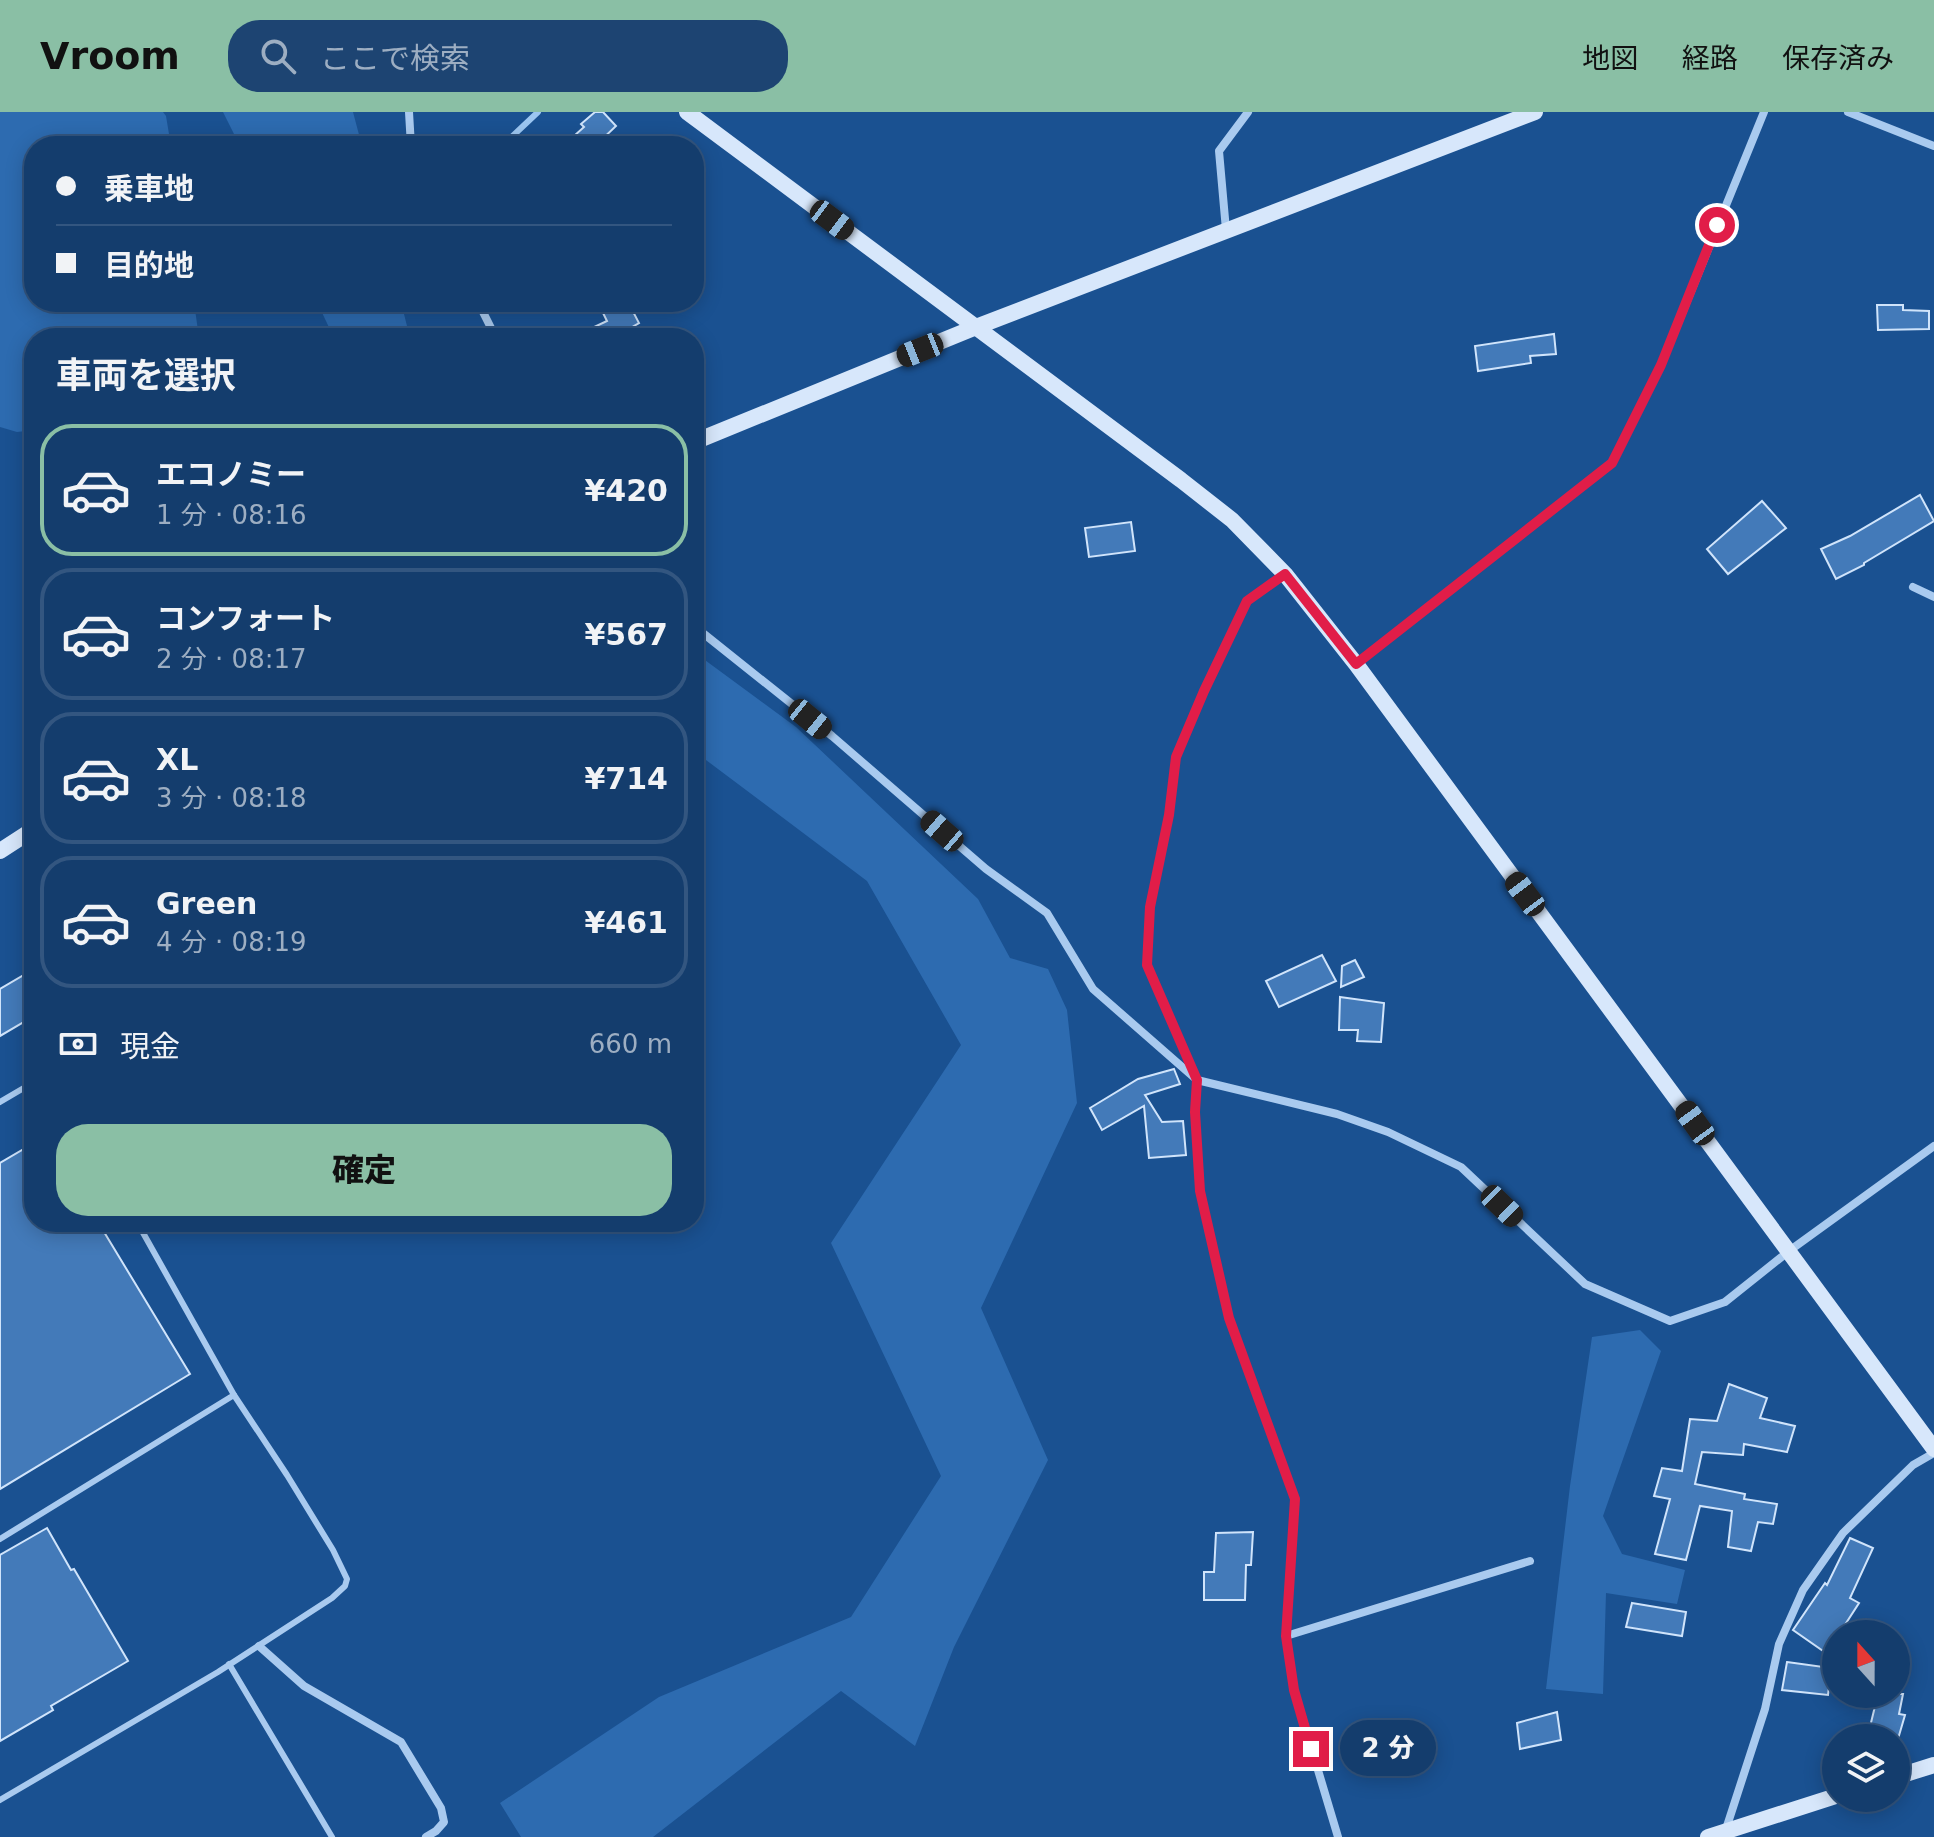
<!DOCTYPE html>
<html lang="ja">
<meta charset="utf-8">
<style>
body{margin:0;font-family:"DejaVu Sans","Noto Sans JP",sans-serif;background:#1d4472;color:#f1f3f6;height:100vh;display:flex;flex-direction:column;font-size:30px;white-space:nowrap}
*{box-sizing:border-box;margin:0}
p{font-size:26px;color:#9daec2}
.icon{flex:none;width:44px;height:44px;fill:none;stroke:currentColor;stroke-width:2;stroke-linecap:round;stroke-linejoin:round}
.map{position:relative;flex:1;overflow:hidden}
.drawer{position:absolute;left:24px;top:216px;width:680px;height:904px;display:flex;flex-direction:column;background:#143d6d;border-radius:32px;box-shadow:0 4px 20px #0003,0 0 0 2px #335680}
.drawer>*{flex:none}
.guide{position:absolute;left:24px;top:24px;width:680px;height:176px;border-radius:32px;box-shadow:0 4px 20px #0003,0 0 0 2px #335680;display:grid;align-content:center;height:176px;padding:0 32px;background:#143d6d}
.needle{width:52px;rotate:339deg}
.tools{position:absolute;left:1822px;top:1508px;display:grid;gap:16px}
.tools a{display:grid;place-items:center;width:88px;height:88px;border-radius:50%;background:#143d6d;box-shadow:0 4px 20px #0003,0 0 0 2px #335680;font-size:40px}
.end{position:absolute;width:36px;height:36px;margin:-18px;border:10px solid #e11d48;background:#fff;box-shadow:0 0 0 4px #fff}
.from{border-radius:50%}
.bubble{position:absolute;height:56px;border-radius:28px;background:#143d6d;box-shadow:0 4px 20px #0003,0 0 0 2px #335680;font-size:26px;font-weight:800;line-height:56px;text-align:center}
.car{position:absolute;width:24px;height:48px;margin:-24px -12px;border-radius:10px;box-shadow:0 0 6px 2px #0007;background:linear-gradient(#222 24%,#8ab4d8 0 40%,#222 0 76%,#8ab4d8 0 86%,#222 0)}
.guide b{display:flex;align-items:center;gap:28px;height:76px;font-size:30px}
.guide b+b{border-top:2px solid #335680}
.guide i{width:20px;height:20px;background:#f1f3f6}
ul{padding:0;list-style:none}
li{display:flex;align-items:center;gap:24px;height:132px;margin:0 16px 12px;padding:0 16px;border:4px solid #335680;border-radius:32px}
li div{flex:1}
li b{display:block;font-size:30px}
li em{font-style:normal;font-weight:800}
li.current{border-color:#8abfa5}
li>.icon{width:72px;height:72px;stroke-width:1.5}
h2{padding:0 32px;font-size:36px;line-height:96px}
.pay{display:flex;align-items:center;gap:20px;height:88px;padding:0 32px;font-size:30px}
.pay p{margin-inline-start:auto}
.action{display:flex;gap:16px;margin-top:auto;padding:16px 32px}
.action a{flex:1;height:92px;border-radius:32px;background:#8abfa5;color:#111;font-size:32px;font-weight:800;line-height:92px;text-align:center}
header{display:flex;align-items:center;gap:48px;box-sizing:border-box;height:112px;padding:0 40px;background:#8abfa5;color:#111}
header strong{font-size:38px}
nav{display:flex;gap:44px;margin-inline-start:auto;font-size:28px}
.search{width:560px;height:72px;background:#1d4472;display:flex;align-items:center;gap:20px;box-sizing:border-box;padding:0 28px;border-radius:32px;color:#9daec2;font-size:30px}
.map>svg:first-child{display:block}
</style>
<header>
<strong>Vroom</strong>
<div class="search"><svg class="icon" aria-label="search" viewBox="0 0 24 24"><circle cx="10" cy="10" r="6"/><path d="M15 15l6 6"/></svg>ここで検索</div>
<nav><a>地図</a><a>経路</a><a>保存済み</a></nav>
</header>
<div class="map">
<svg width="1934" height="1725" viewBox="0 0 1934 1725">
<rect width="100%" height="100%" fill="#1a5191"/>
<g fill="#2d6bb0">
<polygon points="0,0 163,0 166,4 171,34 34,34 34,190 194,190 199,226 34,226 34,318 17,320 0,315"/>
<polygon points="223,0 353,0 362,34 240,34"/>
<polygon points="317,190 401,190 410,226 334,226"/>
<polygon points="694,540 796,615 978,787 1010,846 1048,857 1067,898 1077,991 981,1196 1048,1348 954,1535 915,1634 841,1579 653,1725 521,1725 500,1691 659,1585 851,1505 941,1364 831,1131 961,933 867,769 694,639"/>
<polygon points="1640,1218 1661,1239 1603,1404 1622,1442 1685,1458 1677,1492 1606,1481 1603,1582 1546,1577 1570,1374 1592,1225"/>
</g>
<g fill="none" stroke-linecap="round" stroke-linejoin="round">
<polyline stroke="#9cc6f1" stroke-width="6" points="502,34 538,0"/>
</g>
<g fill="#437ab9" stroke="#d0e4fb" stroke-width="2">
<polygon points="595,0 603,0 616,14 595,34 563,34 584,15 581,12"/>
<polygon points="622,190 628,190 639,211 613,226 571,226 607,209 603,201"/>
<polygon points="1877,193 1903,193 1903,198 1929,199 1929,217 1878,218"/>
<polygon points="1554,222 1556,242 1530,244 1531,251 1478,259 1475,234"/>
<polygon points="1920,383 1934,409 1864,451 1864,453 1836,467 1821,437 1850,424"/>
<polygon points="1762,389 1786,416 1728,462 1707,437"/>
<polygon points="1131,410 1135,439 1089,445 1085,416"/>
<polygon points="1322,843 1336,869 1279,895 1266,869"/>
<polygon points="1355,848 1364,865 1341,875 1342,854"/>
<polygon points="34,857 34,904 0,924 0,877"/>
<polygon points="1340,885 1384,891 1381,930 1357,929 1358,918 1339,918"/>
<polygon points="1174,957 1180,972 1145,983 1162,1010 1183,1009 1186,1043 1149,1046 1144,994 1102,1018 1090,996 1138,967"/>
<polygon points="34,1031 34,1110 98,1110 190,1262 0,1377 0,1051"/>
<polygon points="1729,1272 1767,1286 1760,1306 1795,1314 1787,1340 1744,1332 1743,1343 1702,1340 1695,1372 1745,1382 1744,1387 1777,1392 1773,1412 1758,1410 1751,1439 1728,1435 1732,1399 1700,1394 1686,1448 1655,1442 1670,1387 1654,1384 1662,1356 1682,1359 1690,1307 1717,1309"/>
<polygon points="47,1416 71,1458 74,1457 128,1549 51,1594 53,1598 0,1629 0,1443"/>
<polygon points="1253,1420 1251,1453 1246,1453 1245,1488 1204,1488 1204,1460 1214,1460 1216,1421"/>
<polygon points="1850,1426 1873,1436 1850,1486 1859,1491 1839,1522 1836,1522 1826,1541 1793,1518 1825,1471 1827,1473"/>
<polygon points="1632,1491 1686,1500 1682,1524 1626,1515"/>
<polygon points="1787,1550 1831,1556 1828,1583 1782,1578"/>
<polygon points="1878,1582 1903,1582 1899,1602 1905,1603 1898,1627 1868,1623"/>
<polygon points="1557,1600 1561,1628 1520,1637 1517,1611"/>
</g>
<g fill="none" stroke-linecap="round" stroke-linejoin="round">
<g stroke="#a9caef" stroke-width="6">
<polyline points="0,990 34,970"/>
<polyline points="0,1427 234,1283 137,1110"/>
<polyline points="229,1552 332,1725"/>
<polyline points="0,1688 218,1560 332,1486 345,1474 347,1467 333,1438 287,1363 234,1283"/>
</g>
<g stroke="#a9caef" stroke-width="8">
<polyline points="409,0 411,34"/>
<polyline points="1848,0 1934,34"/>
<polyline points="1226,118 1219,39 1248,0"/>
<polyline points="478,190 496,226"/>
<polyline points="1285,462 1247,489 1204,579 1176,645 1169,703 1150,795 1147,853 1197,968 1195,1000 1200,1079 1229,1206 1295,1387 1286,1524 1294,1578 1338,1725"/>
<polyline points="1913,475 1934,485"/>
<polyline points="694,514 832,624 986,757 1047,801 1093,877 1197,968 1337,1002 1388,1020 1461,1055 1585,1172 1670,1209 1725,1190 1789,1139 1934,1034"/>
<polyline points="1356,552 1612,351 1661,253 1764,0"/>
<polyline points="1286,1524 1530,1449"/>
<polyline points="259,1534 304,1574 401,1630 441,1696 444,1710 436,1719 426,1725"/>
<polyline points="1726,1717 1765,1597 1779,1532 1803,1478 1843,1421 1913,1353 1934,1341"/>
</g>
<g stroke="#d7e7fb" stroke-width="16">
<polyline points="687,0 1181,368 1232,408 1285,462 1356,552 1934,1337"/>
<polyline points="694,330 976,215 1535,0"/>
<polyline points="0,739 34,717"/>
<polyline points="1896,1665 1934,1653"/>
<polyline points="1708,1725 1836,1684"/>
</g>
</g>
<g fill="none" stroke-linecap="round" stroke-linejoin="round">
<polyline stroke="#e11d48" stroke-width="10" points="1311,1637 1294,1578 1286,1524 1295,1387 1229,1206 1200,1079 1195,1000 1197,968 1147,853 1150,795 1169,703 1176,645 1204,579 1247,489 1285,462 1356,552 1612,351 1661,253 1717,113"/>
</g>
</svg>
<div class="tools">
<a><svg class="needle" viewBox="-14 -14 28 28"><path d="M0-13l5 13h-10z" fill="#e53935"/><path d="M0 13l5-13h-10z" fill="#9daec2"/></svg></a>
<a><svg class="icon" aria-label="layers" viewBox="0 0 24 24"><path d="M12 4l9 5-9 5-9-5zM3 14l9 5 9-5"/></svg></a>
</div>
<i class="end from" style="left:1717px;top:113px"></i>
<i class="end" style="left:1311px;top:1637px"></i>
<div class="bubble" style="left:1340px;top:1608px;width:96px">2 分</div>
<i class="car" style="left:832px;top:108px;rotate:127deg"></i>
<i class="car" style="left:920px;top:238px;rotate:248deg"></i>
<i class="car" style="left:810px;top:607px;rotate:129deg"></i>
<i class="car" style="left:942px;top:719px;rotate:311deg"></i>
<i class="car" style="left:1525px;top:782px;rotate:323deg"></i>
<i class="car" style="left:1695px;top:1011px;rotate:324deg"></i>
<i class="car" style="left:1502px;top:1094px;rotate:134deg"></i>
<div class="guide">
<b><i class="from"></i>乗車地</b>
<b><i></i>目的地</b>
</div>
<section class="drawer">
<h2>車両を選択</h2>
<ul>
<li class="current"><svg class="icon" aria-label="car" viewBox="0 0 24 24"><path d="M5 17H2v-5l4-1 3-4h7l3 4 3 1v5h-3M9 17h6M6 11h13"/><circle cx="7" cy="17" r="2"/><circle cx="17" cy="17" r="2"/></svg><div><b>エコノミー</b><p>1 分 · 08:16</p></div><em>¥420</em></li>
<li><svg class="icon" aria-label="car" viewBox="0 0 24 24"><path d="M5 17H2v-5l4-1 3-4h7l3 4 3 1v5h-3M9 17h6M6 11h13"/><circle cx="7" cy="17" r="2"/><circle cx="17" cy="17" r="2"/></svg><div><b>コンフォート</b><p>2 分 · 08:17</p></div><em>¥567</em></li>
<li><svg class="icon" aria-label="car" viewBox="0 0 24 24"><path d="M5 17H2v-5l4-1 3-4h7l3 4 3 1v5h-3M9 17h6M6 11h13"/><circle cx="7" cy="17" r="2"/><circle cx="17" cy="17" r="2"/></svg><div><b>XL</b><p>3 分 · 08:18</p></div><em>¥714</em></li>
<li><svg class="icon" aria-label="car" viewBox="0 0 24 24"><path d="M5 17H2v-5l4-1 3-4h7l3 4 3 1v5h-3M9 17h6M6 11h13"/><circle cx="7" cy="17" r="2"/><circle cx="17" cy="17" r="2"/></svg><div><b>Green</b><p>4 分 · 08:19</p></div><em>¥461</em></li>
</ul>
<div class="pay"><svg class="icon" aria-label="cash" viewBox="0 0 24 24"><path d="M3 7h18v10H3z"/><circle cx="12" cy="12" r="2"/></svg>現金<p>660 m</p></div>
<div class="action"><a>確定</a></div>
</section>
</div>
